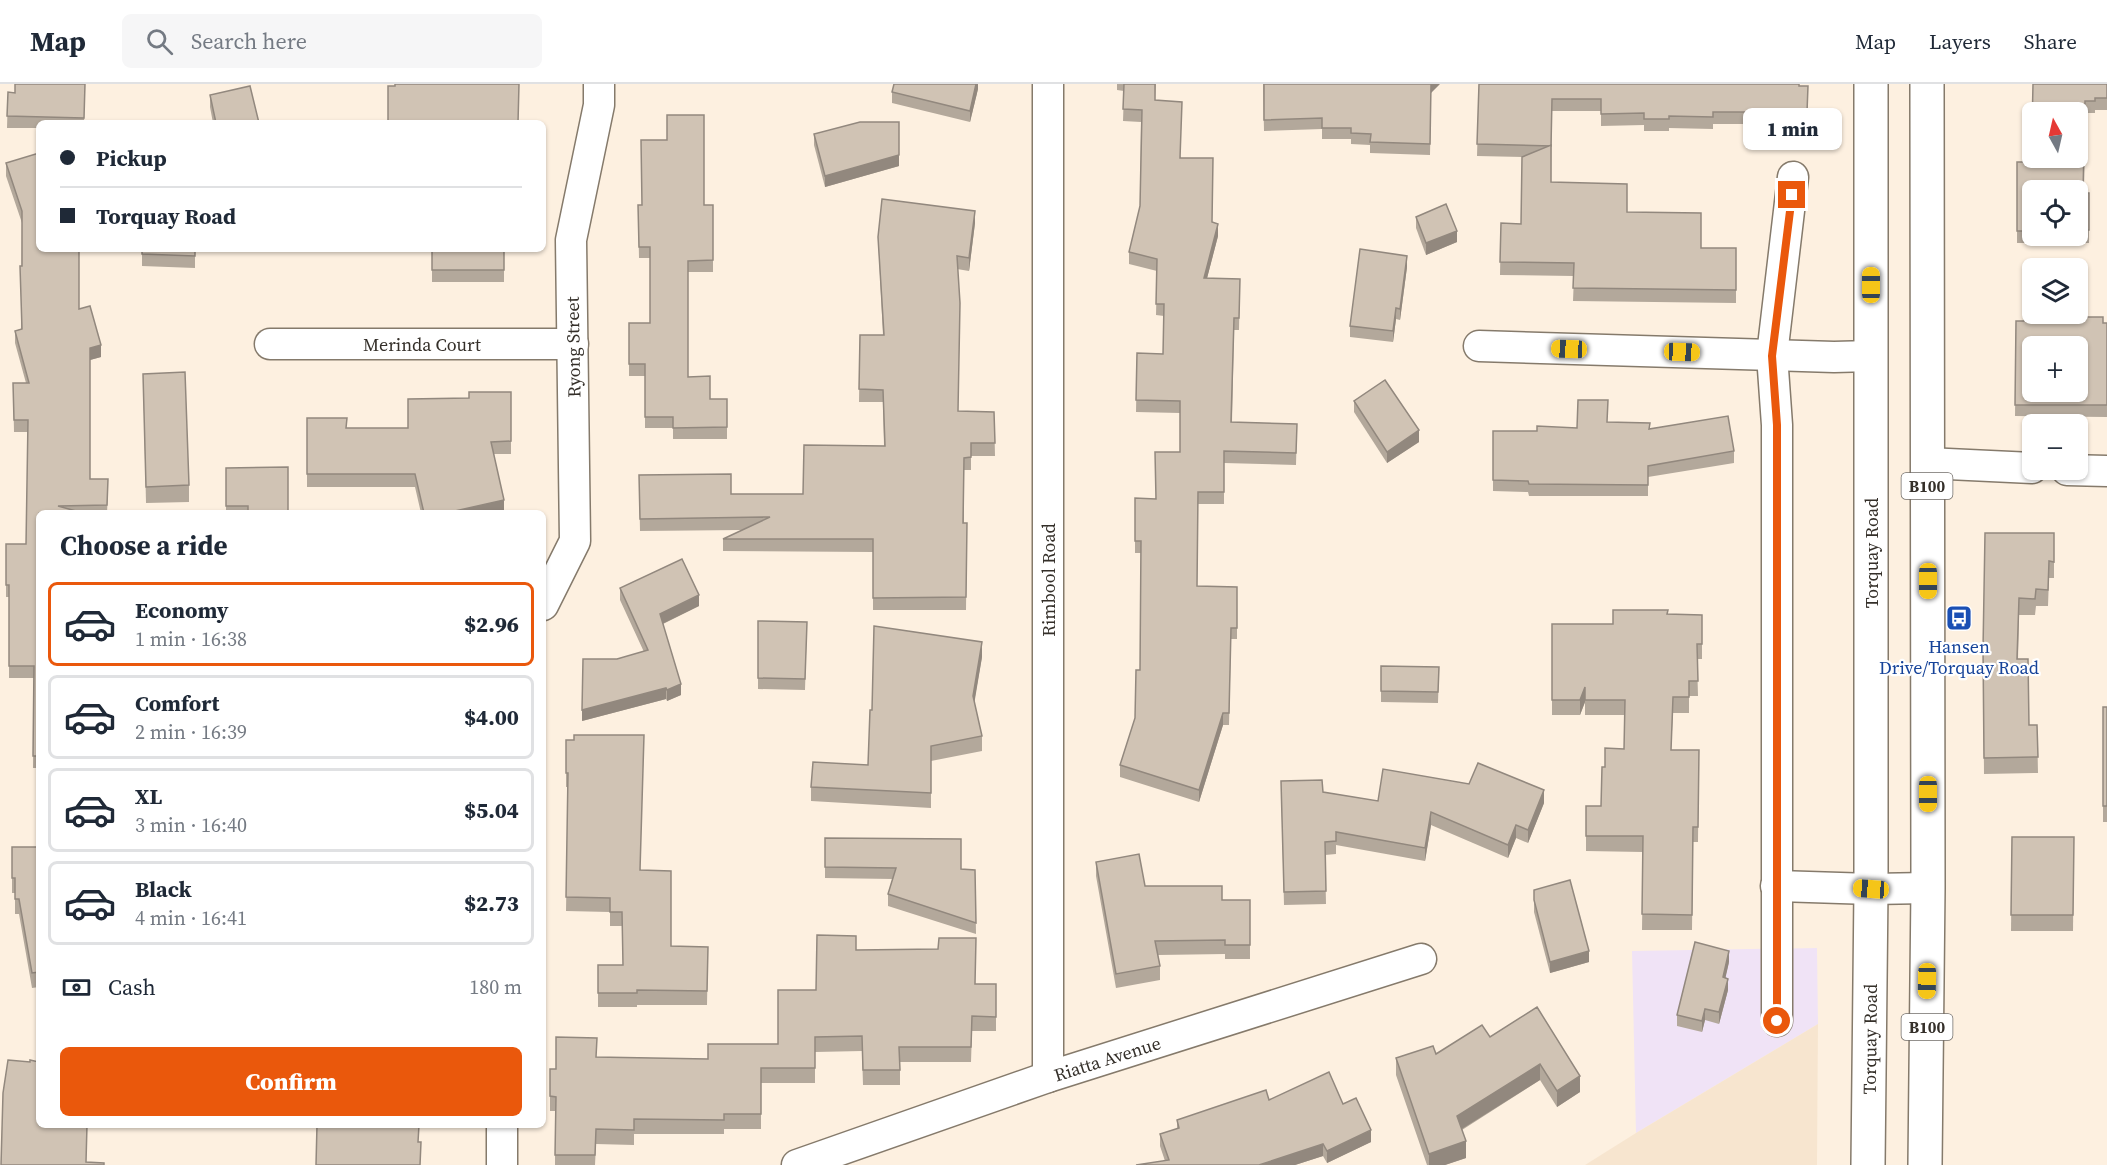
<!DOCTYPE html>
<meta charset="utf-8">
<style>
body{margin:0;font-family:"Source Serif 4",serif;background:#f6f6f7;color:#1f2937;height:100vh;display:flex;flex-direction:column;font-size:22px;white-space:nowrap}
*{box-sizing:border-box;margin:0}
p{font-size:20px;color:#747a83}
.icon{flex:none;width:33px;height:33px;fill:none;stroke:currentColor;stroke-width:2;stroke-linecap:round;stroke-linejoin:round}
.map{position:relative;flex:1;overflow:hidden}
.sheet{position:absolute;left:36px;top:426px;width:510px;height:618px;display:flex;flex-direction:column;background:#fff;border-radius:9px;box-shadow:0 2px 4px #0004}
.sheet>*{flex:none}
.top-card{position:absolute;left:36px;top:36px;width:510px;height:132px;border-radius:9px;box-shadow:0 2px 4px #0004;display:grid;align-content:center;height:132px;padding:0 24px;background:#fff}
.needle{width:39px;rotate:352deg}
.fabs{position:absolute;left:2022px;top:18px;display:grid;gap:12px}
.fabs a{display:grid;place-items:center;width:66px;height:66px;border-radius:9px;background:#fff;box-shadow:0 2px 4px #0004;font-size:30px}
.end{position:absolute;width:27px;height:27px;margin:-14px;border:8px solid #ea580c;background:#fff;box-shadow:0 0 0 3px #fff}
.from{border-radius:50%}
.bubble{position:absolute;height:42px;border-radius:9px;background:#fff;box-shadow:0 2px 4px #0004;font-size:20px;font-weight:800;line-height:42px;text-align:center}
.car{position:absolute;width:18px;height:36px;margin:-18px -9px;border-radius:8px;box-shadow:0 0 4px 2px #0007;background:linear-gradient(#f5c518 24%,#345 0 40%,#f5c518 0 76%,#345 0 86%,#f5c518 0)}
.top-card b{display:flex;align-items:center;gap:21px;height:57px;font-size:22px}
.top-card b+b{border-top:2px solid #e0e1e3}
.top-card i{width:15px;height:15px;background:#1f2937}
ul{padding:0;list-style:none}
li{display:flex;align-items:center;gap:18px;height:84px;margin:0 12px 9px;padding:0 12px;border:3px solid #e0e1e3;border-radius:9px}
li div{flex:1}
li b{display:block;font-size:22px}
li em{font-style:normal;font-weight:800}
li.active{border-color:#ea580c}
li>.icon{width:54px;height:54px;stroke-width:1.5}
h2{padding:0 24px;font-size:27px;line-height:72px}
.pay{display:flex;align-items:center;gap:15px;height:66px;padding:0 24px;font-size:22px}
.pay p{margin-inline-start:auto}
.action{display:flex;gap:12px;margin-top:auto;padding:12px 24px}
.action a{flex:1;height:69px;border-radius:9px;background:#ea580c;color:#fff;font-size:24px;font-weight:800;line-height:69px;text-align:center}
header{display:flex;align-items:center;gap:36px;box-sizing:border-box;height:84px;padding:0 30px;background:#fff;border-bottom:2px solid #e0e1e3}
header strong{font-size:28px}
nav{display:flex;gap:33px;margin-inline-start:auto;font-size:21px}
.search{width:420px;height:54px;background:#f6f6f7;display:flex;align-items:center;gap:15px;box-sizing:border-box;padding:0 21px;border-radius:9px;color:#747a83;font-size:22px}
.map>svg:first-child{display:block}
</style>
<header>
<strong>Map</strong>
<div class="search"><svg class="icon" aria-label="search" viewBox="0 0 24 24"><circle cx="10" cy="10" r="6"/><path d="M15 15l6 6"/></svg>Search here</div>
<nav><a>Map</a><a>Layers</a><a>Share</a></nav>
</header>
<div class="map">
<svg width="2107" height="1081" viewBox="0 0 2107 1081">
<rect width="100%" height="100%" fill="#fdf0e0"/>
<polygon fill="#f0e3f6" points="1817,864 1818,940 1636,1049 1632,867"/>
<polygon fill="#f7e5cf" points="1818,940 1817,1081 1585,1081 1636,1049"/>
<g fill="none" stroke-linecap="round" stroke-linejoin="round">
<defs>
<g id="minor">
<path id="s1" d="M270 260H573"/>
<polyline points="1479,262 1834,273 1871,272"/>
<polyline points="1927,379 2032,384"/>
<polyline points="2067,386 2107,387"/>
<polyline points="543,521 575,457 571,156 599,21 599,0"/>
<polyline points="1776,802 1871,805 1928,804"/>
<polyline points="1777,937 1777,341 1772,271 1793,93"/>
<polyline points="1048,993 1048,0"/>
<polyline points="502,1041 502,1081"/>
<path id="s2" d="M797 1081 1048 993 1421 875"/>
</g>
<g id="primary">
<path id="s3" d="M1868 1081 1871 805V0"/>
<polyline points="1925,1081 1928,804 1927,0"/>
</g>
</defs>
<use href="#minor" stroke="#857a6b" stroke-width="33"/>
<use href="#primary" stroke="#857a6b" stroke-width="36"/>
<use href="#minor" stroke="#fff" stroke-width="30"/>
<use href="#primary" stroke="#fff" stroke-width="33"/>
</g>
<g fill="#b3a89b" fill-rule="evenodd">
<polygon points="85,0 84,39 39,39 39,44 7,44 8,8 15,9"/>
<polygon points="978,0 978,5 970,38 892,19 892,8"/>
<polygon points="1117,0 1156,0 1155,16 1181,74 1218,152 1207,194 1240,195 1239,246 1234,246 1232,338 1297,340 1296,381 1224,379 1224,420 1198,420 1197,502 1237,503 1237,555 1231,555 1229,641 1223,641 1199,718 1120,693 1120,681 1135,634 1140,586 1141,469 1135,469 1135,414 1155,415 1180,368 1180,329 1136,328 1137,269 1163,270 1164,232 1156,231 1157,187 1129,180 1129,168 1140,122 1141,38 1123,37 1124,7 1117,6"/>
<polygon points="1263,0 1431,9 1430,71 1370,69 1370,61 1351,60 1351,55 1322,55 1322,45 1264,47"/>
<polygon points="1479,0 1808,2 1807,40 1713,40 1713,45 1669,44 1669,47 1644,47 1644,41 1601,42 1601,27 1552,27 1551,98 1627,128 1701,164 1736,164 1736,219 1573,217 1574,192 1500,191 1501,139 1521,140 1523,73 1477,72"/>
<path d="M2107 0V26H2095V29H2085L2084 109H2089V159H2017V78H2026L2032 45ZM2032 106H2078V152H2032Z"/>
<polygon points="210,11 259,39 213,39 210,23"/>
<polygon points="814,50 899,82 825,103 814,61"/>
<polygon points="6,79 39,165 79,225 101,273 90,276 90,395 108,407 107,429 39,429 39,684 33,684 34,594 9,594 9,513 6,513 6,460 26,460 28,348 14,348 13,299 26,299 15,259 15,247 21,245 22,139 6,92"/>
<polygon points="638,121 713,121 713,188 688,188 688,293 710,315 727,315 727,355 673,355 673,344 645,344 645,292 629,292 629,239 650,239 650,174 639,174"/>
<polygon points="1416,133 1457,158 1426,171 1416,144"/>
<polygon points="975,139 969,187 957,185 958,327 994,328 995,372 971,372 971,386 964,386 964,439 967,439 966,526 873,526 873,468 723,467 723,455 742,446 640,447 639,391 731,410 803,410 884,362 883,318 859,318 860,251 883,251 878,153"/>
<polygon points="142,165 195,165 195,184 142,182"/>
<rect x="432" y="165" width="72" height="33"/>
<polygon points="1407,183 1400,236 1396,235 1393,258 1350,253 1350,242"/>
<polygon points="2016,237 2107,239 2107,333 2015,332"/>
<polygon points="143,290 189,401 189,418 146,419"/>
<polygon points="511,308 511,370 494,370 504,428 421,429 415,403 307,403 307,334 347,344 408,344 469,314"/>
<polygon points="1354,317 1419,358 1387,379 1354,328"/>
<polygon points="1608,338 1649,345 1734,367 1734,379 1648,393 1648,412 1529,412 1528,408 1493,407 1493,347 1537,347 1577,344"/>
<polygon points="226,384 288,429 226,429"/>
<polygon points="2054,449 2054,494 2049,494 2048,522 2036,522 2035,531 2019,531 2018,575 2029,641 2037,641 2038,689 1984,690 1983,565"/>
<polygon points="620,504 699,522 663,540 681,611 667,617 666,615 582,637 644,568 620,516"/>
<polygon points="1668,530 1702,531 1702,575 1697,575 1698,612 1689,612 1689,629 1673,629 1671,666 1699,666 1698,758 1693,758 1692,846 1642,846 1643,768 1586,767 1586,722 1601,722 1605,683 1624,665 1625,631 1585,631 1585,618 1580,631 1552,631 1552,540 1613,540"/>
<polygon points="758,537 807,538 805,606 758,605"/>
<polygon points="982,573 974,618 982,652 982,667 931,677 931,724 811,717 811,703 868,681 872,626"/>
<polygon points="1381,582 1439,583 1438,619 1381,618"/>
<rect x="2103" y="623" width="4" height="115"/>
<polygon points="566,656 641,786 671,862 708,863 707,921 637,921 637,923 598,923 598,881 623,881 622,842 610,842 610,828 566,827 568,703 566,703"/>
<polygon points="1281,697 1323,708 1378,717 1544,719 1528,759 1516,754 1508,774 1431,741 1425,777 1336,761 1336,770 1325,771 1326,820 1284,821"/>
<polygon points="2012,753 2074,753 2073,847 2011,847"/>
<polygon points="825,754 961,785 975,786 976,850 888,822 888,810 893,795 825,794"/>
<polygon points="12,763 39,763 39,903 32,904 19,830 15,830 15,809 12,809"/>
<polygon points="1096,778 1145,802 1222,816 1250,816 1250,875 1225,875 1225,870 1158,871 1160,882 1160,896 1116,904 1096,792"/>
<polygon points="1534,806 1589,878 1550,889 1534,828"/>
<polygon points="856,866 976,900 996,900 996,947 972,947 971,978 900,978 900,1001 863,1001 862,967 815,968 815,999 761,999 761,1045 724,1045 724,1050 634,1050 634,1061 596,1060 595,1081 555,1081 555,1027 550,1027 550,985 556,985 597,973 708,975 778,960 816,906"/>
<polygon points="1729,878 1725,894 1728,906 1719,940 1705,936 1702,948 1677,942 1677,931"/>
<polygon points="1537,923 1580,1008 1557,1023 1540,996 1462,1046 1466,1074 1445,1081 1427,1081 1396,991 1396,974 1436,970 1490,953"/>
<polygon points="1269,1016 1343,1020 1371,1058 1327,1079 1323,1072 1295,1081 1136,1081 1165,1077 1160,1062 1160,1050 1177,1045 1177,1036"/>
<polygon points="100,1041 114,1041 114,1043"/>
</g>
<g fill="#92887e">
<polygon points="976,0 978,0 978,5 970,38 970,27"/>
<polygon points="1431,0 1440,0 1431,9 1430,71"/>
<polygon points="899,38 899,82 825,103 825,92"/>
<polygon points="975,127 975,139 969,187 969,174"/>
<polygon points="1218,140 1218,152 1204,206 1204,194"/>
<polygon points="1457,147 1457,158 1426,171 1426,159"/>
<polygon points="1407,172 1407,183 1400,236 1400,225"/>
<polygon points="1396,224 1396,235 1393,258 1393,247"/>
<polygon points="101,261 101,273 90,276 90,264"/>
<polygon points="1419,346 1419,358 1387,379 1387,368"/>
<polygon points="504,416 504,428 446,429"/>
<polygon points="699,511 699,522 660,541 660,530"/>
<polygon points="982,558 982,573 973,627 973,612"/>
<polygon points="681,600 681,611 667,617 667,606"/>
<polygon points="1585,603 1585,618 1580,631 1580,616"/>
<polygon points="666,604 666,615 582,637 582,626"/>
<polygon points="1223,629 1223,641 1199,718 1199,706"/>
<polygon points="1544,706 1544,719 1528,759 1528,746"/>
<polygon points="1431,728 1431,741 1425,777 1425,764"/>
<polygon points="1516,741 1516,754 1508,774 1508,761"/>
<polygon points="1589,867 1589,878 1550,889 1550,878"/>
<polygon points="1729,867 1729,878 1723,905 1723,893"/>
<polygon points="1728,895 1728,906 1719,940 1719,928"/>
<polygon points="1705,925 1705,936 1702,948 1702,937"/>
<polygon points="1540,980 1540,996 1457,1048 1457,1032"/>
<polygon points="1580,992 1580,1008 1557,1023 1557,1007"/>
<polygon points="1371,1046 1371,1058 1327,1079 1327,1067"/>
<polygon points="1466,1057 1466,1074 1445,1081 1429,1081 1429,1070"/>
<polygon points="1323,1060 1323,1072 1295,1081 1259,1081"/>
</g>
<g fill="#d0c3b4" stroke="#92887e" stroke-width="1.5" fill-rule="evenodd">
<polygon points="15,0 85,0 84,34 7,32 8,8 15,9"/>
<polygon points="395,0 519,0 518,39 388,39 388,2 395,2"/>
<polygon points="894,0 976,0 970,27 892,8"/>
<polygon points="1124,0 1155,0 1155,16 1182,18 1180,74 1213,74 1212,138 1218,140 1204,194 1240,195 1239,234 1234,234 1231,338 1297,340 1296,369 1224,367 1224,408 1198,408 1197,502 1237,503 1237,544 1231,544 1229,629 1223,629 1199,706 1120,681 1135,634 1136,586 1140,586 1141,457 1135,457 1135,414 1156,415 1155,368 1180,368 1180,317 1136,316 1137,269 1163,270 1164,220 1156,220 1157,175 1129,168 1140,122 1142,26 1123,25"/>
<polygon points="1264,0 1431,0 1430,60 1370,58 1371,50 1351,49 1351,44 1322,44 1322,34 1264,36"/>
<polygon points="1479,0 1799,0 1799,2 1808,2 1807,28 1713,28 1713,33 1669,32 1669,35 1644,35 1644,29 1601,30 1601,15 1552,15 1551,62 1477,60"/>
<path d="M2033 0H2107V14H2095V17H2085L2083 109H2089V146H2078V106H2032V147H2017V78H2026L2027 44 2032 45ZM2032 28H2078V74H2032Z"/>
<polygon points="250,2 259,39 216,39 210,11"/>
<polygon points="667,31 704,31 704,121 713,121 713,176 688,177 688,293 710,292 710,315 727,315 727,343 673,344 673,333 645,333 645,280 629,280 629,239 650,239 650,163 639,163 638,121 642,121 641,56 667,56"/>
<polygon points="860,38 899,38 899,71 825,92 814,50"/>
<polygon points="1551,61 1551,98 1627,100 1627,128 1701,129 1701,164 1736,164 1736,206 1573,204 1574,179 1500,178 1501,139 1521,140 1522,73"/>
<polygon points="39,69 39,165 55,165 55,166 79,166 79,225 90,222 101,261 90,264 90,395 108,395 107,421 58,422 83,429 39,429 39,672 33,672 34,582 9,582 9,501 6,501 6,460 26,460 28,336 14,336 13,299 29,299 15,247 22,245 20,182 22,182 22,127 6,79"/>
<polygon points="882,115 975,127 969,174 957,172 960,219 958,327 994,328 995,359 971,359 971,373 964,374 963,439 967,439 966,513 873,514 873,455 723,455 770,433 640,435 639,391 731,390 731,410 803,410 804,361 885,362 883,306 859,305 860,251 884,251 878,153"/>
<polygon points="1446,120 1457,147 1426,159 1416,133"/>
<polygon points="142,165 195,165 195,172 142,170"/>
<rect x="432" y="165" width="72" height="21"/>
<polygon points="1360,165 1407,172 1400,225 1396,224 1393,247 1350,242"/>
<path d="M2077 233H2103V239H2107V321H2015L2016 237H2077ZM2032 262H2078V308H2032Z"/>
<polygon points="185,288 189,401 146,403 143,290"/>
<polygon points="1385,296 1419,346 1387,368 1354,317"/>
<polygon points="469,308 511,308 511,357 491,358 504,416 446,429 424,429 415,390 307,390 307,334 347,334 346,344 408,344 408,315 469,314"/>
<polygon points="1578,316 1608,316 1607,338 1650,339 1649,345 1728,332 1734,367 1648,382 1648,401 1529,400 1528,397 1493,396 1493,347 1537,347 1537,342 1577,344"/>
<polygon points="288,383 288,429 248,429 248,422 226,422 226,384"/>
<polygon points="1985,449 2054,449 2054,478 2049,477 2048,506 2036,505 2035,515 2019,514 2017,575 2028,575 2029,641 2037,641 2038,673 1984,674 1983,565"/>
<polygon points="682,475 699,511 660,530 681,600 667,606 666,604 582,626 583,575 617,575 648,566 620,504"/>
<polygon points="1613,526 1668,526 1667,530 1702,531 1702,560 1697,560 1698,597 1689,597 1689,613 1673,613 1671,666 1699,666 1698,743 1693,743 1692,831 1642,830 1643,752 1586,752 1586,722 1601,722 1602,683 1605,683 1605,664 1624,665 1625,616 1585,616 1585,603 1580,616 1552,616 1552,540 1613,540"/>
<polygon points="758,537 807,538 805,595 758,594"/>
<polygon points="874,542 982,558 973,612 982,652 931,662 931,709 811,703 813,678 868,681 870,626 872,626"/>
<polygon points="1381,582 1439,583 1438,608 1381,607"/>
<rect x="2103" y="623" width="4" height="99"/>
<polygon points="574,651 644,651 640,786 671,787 671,862 708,863 707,907 637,906 637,909 598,909 598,881 623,881 622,828 610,828 610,814 566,813 568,689 566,689 566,656 574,656"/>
<polygon points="1478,679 1544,706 1528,746 1516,741 1508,761 1431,728 1425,764 1336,748 1336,757 1325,758 1326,807 1284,808 1281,697 1322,696 1323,708 1378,717 1383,685 1469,700"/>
<polygon points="2012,753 2074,753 2073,831 2011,831"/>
<polygon points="825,754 961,755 961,785 975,786 976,839 888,810 896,784 825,783"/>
<polygon points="12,763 39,763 39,888 32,889 19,815 15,815 15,794 12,794"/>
<polygon points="1139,770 1145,802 1222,802 1222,816 1250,816 1250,861 1225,861 1225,856 1155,857 1160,882 1116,890 1096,778"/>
<polygon points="1570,796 1589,867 1550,878 1534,816 1534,806"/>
<polygon points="817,851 856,852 856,866 938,865 939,854 976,854 975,900 996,900 996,933 972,932 971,963 899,963 900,986 863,986 862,952 815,953 815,984 761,984 761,1030 724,1030 724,1036 634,1035 634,1046 596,1045 595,1071 555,1071 556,1013 550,1012 550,985 556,985 556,953 597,954 596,973 708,975 708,960 778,960 778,906 816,906"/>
<polygon points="1695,858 1729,867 1723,893 1728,895 1719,928 1705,925 1702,937 1677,931"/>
<polygon points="1537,923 1580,992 1557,1007 1540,980 1457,1032 1466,1057 1429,1070 1396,974 1433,962 1436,970 1482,941 1490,953"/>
<polygon points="8,976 30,978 30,976 39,978 39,1041 87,1041 86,1078 104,1079 104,1081 1,1081 3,1009"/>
<polygon points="1329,988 1343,1020 1356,1014 1371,1046 1327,1067 1323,1060 1259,1081 1136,1081 1169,1076 1160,1050 1179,1044 1177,1036 1266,1006 1269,1016"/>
<polygon points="317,1041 419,1041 418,1058 421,1058 420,1081 316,1081"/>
</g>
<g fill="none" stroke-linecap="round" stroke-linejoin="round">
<polyline stroke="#ea580c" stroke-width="8" points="1777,937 1777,341 1772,272 1792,111"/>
</g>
<defs>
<symbol id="bus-square" viewBox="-11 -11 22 22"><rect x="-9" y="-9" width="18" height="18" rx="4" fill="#1a4fb4" stroke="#fff"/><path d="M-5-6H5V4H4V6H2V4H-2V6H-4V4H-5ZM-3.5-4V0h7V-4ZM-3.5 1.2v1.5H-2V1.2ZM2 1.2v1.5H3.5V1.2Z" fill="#fff"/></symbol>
</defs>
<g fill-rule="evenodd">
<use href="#bus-square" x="1944" y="519" width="30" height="30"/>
</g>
<g text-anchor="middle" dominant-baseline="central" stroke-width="4.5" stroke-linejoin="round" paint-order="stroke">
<g fill="#fff" stroke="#716d69" stroke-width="1.5">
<rect x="1901.5" y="389" width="51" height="26" rx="4.5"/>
<rect x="1901.5" y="930" width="51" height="26" rx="4.5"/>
</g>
<g font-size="16" font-weight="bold" fill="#342f29">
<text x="1927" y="402">B100</text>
<text x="1927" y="943">B100</text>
</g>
<g font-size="18" fill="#342f29" stroke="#fff">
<text stroke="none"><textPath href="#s1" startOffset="152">Merinda Court</textPath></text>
<text transform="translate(573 263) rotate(-91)">Ryong Street</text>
<text transform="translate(1871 469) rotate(-90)">Torquay Road</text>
<text transform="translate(1048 496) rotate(-90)">Rimbool Road</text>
<text stroke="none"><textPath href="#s3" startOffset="126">Torquay Road</textPath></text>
<text stroke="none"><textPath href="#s2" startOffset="328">Riatta Avenue</textPath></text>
</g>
<g font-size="18" fill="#164399" stroke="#fff">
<text x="1959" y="562">Hansen<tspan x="1959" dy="21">Drive/Torquay Road</tspan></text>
</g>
</g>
</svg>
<div class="fabs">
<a><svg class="needle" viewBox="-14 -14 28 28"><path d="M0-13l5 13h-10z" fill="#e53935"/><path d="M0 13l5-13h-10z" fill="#747a83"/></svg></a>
<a><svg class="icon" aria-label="locate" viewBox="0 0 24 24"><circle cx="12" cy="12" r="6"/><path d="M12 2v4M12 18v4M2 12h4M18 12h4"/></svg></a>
<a><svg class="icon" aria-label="layers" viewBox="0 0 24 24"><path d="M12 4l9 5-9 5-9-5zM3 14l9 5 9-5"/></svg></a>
<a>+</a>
<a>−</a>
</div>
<i class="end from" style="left:1777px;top:937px"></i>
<i class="end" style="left:1792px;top:111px"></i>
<div class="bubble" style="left:1743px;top:24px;width:99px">1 min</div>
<i class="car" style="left:1871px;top:201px;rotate:0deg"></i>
<i class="car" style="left:1569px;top:265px;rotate:272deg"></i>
<i class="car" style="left:1682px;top:268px;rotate:92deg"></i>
<i class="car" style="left:1928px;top:497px;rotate:180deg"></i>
<i class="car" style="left:1928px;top:710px;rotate:180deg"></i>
<i class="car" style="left:1871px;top:805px;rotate:274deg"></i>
<i class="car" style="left:1927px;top:897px;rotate:181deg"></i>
<div class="top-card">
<b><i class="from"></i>Pickup</b>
<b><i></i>Torquay Road</b>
</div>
<section class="sheet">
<h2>Choose a ride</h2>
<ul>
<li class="active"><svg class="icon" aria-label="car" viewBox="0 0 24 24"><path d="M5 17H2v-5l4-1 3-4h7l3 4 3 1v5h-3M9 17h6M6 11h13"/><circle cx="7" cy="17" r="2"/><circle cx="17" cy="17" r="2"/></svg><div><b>Economy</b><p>1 min · 16:38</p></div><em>$2.96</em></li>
<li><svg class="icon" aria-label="car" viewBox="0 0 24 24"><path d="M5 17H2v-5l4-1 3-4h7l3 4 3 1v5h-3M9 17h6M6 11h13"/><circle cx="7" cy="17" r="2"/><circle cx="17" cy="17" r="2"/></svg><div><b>Comfort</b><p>2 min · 16:39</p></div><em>$4.00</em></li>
<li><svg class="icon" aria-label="car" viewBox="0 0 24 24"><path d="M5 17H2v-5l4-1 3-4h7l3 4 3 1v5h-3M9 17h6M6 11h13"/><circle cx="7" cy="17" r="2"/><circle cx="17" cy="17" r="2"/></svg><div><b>XL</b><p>3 min · 16:40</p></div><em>$5.04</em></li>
<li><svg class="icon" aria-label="car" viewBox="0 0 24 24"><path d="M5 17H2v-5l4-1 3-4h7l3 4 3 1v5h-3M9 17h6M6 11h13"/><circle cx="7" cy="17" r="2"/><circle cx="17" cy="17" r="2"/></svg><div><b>Black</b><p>4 min · 16:41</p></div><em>$2.73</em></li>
</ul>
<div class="pay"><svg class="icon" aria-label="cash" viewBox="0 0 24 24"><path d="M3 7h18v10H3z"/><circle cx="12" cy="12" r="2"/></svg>Cash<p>180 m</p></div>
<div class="action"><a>Confirm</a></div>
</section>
</div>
